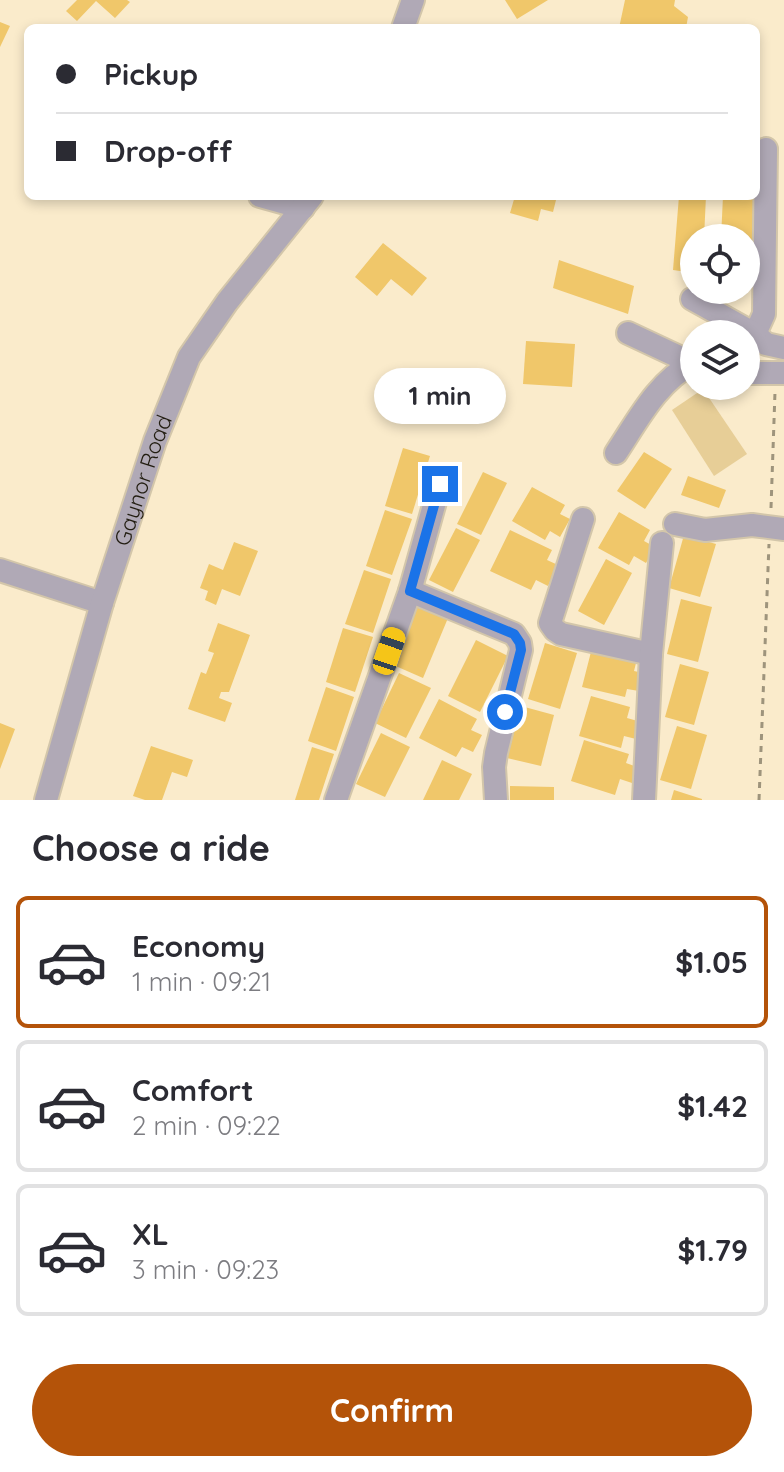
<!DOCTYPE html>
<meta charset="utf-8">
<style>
body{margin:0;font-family:Quicksand,sans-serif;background:#f2f2f3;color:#2b2b33;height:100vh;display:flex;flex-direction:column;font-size:30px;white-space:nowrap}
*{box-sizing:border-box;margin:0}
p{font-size:26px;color:#7c7c81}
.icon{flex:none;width:44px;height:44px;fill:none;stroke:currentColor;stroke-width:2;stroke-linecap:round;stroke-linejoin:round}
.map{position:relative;height:800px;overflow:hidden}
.details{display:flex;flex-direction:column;background:#fff;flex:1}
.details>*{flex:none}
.top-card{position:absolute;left:24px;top:24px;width:736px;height:176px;border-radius:12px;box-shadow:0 4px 12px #0003;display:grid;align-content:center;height:176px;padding:0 32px;background:#fff}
.controls{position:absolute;left:680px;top:224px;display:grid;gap:16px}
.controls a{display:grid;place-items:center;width:80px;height:80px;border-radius:50%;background:#fff;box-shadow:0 4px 12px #0003;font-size:40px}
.end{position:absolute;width:36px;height:36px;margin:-18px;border:10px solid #1a73e8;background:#fff;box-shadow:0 0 0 4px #fff}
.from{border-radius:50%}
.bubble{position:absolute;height:56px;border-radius:28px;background:#fff;box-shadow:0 4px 12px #0003;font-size:26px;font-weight:700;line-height:56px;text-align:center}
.car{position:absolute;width:24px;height:48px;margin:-24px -12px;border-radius:10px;box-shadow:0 0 6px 2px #0007;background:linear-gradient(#f5c518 24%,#345 0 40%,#f5c518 0 76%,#345 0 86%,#f5c518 0)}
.top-card b{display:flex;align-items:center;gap:28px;height:76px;font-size:30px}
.top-card b+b{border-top:2px solid #e1e1e2}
.top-card i{width:20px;height:20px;background:#2b2b33}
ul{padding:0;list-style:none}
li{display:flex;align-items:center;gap:24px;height:132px;margin:0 16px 12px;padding:0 16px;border:4px solid #e1e1e2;border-radius:12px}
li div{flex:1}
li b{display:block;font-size:30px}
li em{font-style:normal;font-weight:700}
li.selected{border-color:#b45309}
li>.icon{width:72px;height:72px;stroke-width:1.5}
h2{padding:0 32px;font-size:36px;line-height:96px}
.button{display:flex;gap:16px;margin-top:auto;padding:16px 32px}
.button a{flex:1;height:92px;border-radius:48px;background:#b45309;color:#fff;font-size:32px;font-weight:700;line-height:92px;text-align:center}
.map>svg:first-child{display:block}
</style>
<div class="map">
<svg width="784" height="800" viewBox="0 0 784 800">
<rect width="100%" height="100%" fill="#faebcb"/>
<polygon fill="#e7ce97" points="703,389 747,454 714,476 672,410"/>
<g fill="#f0c76a">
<polygon points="77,0 127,0 130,2 115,18 96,1 77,21 66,11"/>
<polygon points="505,0 548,0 517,19"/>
<polygon points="625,0 675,0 674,6 688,17 686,28 619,28"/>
<polygon points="0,22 10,26 0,47"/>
<polygon points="515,196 543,196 556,200 553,212 541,209 538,221 510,213"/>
<polygon points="679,196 706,196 704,238 694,238 694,273 673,270"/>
<polygon points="723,196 754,196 751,279 746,279 746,238 721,238"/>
<polygon points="383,243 427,278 412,296 391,279 377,296 355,277"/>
<polygon points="559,260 634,286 628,314 553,288"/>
<polygon points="526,341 575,344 572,387 523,384"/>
<polygon points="432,389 448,398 433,421 418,411"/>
<polygon points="403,448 430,456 412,514 385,506"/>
<polygon points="644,452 672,469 645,509 617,491"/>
<polygon points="483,472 507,483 481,535 457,524"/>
<polygon points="688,476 726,490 719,508 681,495"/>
<polygon points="532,487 565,505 560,514 570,519 560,537 550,531 545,540 512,521"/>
<polygon points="385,510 412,519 392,575 366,566"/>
<polygon points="619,512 650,530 644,541 655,547 646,563 634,556 629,565 598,548"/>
<polygon points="456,528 480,540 453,592 429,580"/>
<polygon points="510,530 552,550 547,560 558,565 548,586 536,580 531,590 490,571"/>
<polygon points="684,535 716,544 700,597 669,588"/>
<polygon points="234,542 258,551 240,596 222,589 216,605 205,600 208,591 200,588 209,564 223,570"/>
<polygon points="606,559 632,573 604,625 578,611"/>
<polygon points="364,570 391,579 373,633 345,624"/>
<polygon points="681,599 712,607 698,662 667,654"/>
<polygon points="416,604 448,618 423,678 391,664"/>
<polygon points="218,623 250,635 229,692 221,692 219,698 232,703 225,722 188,709 201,672 206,674 214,653 208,651"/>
<polygon points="343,628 373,637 355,692 326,682"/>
<polygon points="476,640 508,656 480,712 448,696"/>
<polygon points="545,643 577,653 560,709 528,699"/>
<polygon points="592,648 637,659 634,671 643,673 639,691 627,689 625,697 582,687"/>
<polygon points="680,664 709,672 694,725 665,717"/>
<polygon points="399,673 431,688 406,738 375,723"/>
<polygon points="326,687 354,697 336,751 308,741"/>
<polygon points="591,696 630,707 627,718 641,722 636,739 624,736 621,748 579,736"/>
<polygon points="439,699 477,719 471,730 482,735 473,752 462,747 456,757 419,738"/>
<polygon points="521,706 554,715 541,766 507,758"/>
<polygon points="0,723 15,729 0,769"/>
<polygon points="677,726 707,735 691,789 660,780"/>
<polygon points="381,733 410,747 385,797 356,784"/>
<polygon points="584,740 629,754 626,763 640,768 635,784 620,779 615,795 571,781"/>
<polygon points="151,746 193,760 187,777 172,772 162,800 145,800 133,796"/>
<polygon points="312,747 334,754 319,800 295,800"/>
<polygon points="442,760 472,774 459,800 423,800"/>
<polygon points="510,786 554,787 554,800 510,800"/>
<polygon points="674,790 702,799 702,800 671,800"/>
</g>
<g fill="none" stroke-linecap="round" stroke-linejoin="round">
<defs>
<g id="minor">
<polyline points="403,28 413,0"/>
<polyline points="766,149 764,314 755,334 766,344 784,348"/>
<polyline points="260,196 303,208"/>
<polyline points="692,299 755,334"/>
<polyline points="628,333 694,364"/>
<polyline points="746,373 784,373"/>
<path d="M616 453C638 420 657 382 693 363"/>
<polyline points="583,519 550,623 555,630 561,634 651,654"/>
<polyline points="675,524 705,530 752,525 784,529"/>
<polyline points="0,570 102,603"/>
<polyline points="410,591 514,634 520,643 521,650 496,753 494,767 496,800"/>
<path id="s1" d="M46 800 102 603 155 441 189 357 227 302 312 196"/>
<polyline points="336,800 410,591 440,484"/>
<polyline points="644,800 651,654 662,543"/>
</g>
</defs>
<use href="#minor" stroke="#d3c6aa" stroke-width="26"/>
<g stroke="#9e947c" stroke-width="3" stroke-dasharray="6 6" stroke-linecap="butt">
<polyline points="771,508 775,392"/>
<polyline points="759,800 769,544"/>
</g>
<use href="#minor" stroke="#b0a9b6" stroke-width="22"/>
</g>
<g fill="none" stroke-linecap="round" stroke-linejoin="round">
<polyline stroke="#1a73e8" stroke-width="10" points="440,484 410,591 514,634 520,643 521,650 505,712"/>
</g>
<g text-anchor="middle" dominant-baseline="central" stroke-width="6" stroke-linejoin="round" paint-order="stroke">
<g font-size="22" fill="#221d11" stroke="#faebcb">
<text stroke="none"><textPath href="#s1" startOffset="334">Gaynor Road</textPath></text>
</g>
</g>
</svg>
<div class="controls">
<a><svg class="icon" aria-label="locate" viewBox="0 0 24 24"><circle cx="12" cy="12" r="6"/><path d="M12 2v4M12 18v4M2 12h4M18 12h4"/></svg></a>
<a><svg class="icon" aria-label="layers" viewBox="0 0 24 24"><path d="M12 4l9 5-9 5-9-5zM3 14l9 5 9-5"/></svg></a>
</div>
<i class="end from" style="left:505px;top:712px"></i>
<i class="end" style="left:440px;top:484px"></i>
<div class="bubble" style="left:374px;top:368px;width:132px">1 min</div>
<i class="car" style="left:389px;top:651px;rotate:19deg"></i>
<div class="top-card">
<b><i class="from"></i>Pickup</b>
<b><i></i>Drop-off</b>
</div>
</div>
<section class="details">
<h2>Choose a ride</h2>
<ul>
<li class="selected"><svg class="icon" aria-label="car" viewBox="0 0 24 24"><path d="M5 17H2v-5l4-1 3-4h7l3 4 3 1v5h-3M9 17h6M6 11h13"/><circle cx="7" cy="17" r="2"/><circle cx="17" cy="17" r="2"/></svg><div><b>Economy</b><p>1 min · 09:21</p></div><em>$1.05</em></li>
<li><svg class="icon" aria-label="car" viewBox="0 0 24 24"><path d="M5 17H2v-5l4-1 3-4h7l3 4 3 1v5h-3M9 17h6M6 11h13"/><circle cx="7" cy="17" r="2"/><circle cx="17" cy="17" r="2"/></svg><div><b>Comfort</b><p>2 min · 09:22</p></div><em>$1.42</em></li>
<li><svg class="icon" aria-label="car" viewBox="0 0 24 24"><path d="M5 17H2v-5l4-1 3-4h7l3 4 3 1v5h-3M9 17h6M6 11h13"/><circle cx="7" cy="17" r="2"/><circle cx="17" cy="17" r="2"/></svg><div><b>XL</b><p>3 min · 09:23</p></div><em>$1.79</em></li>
</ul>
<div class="button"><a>Confirm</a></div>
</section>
